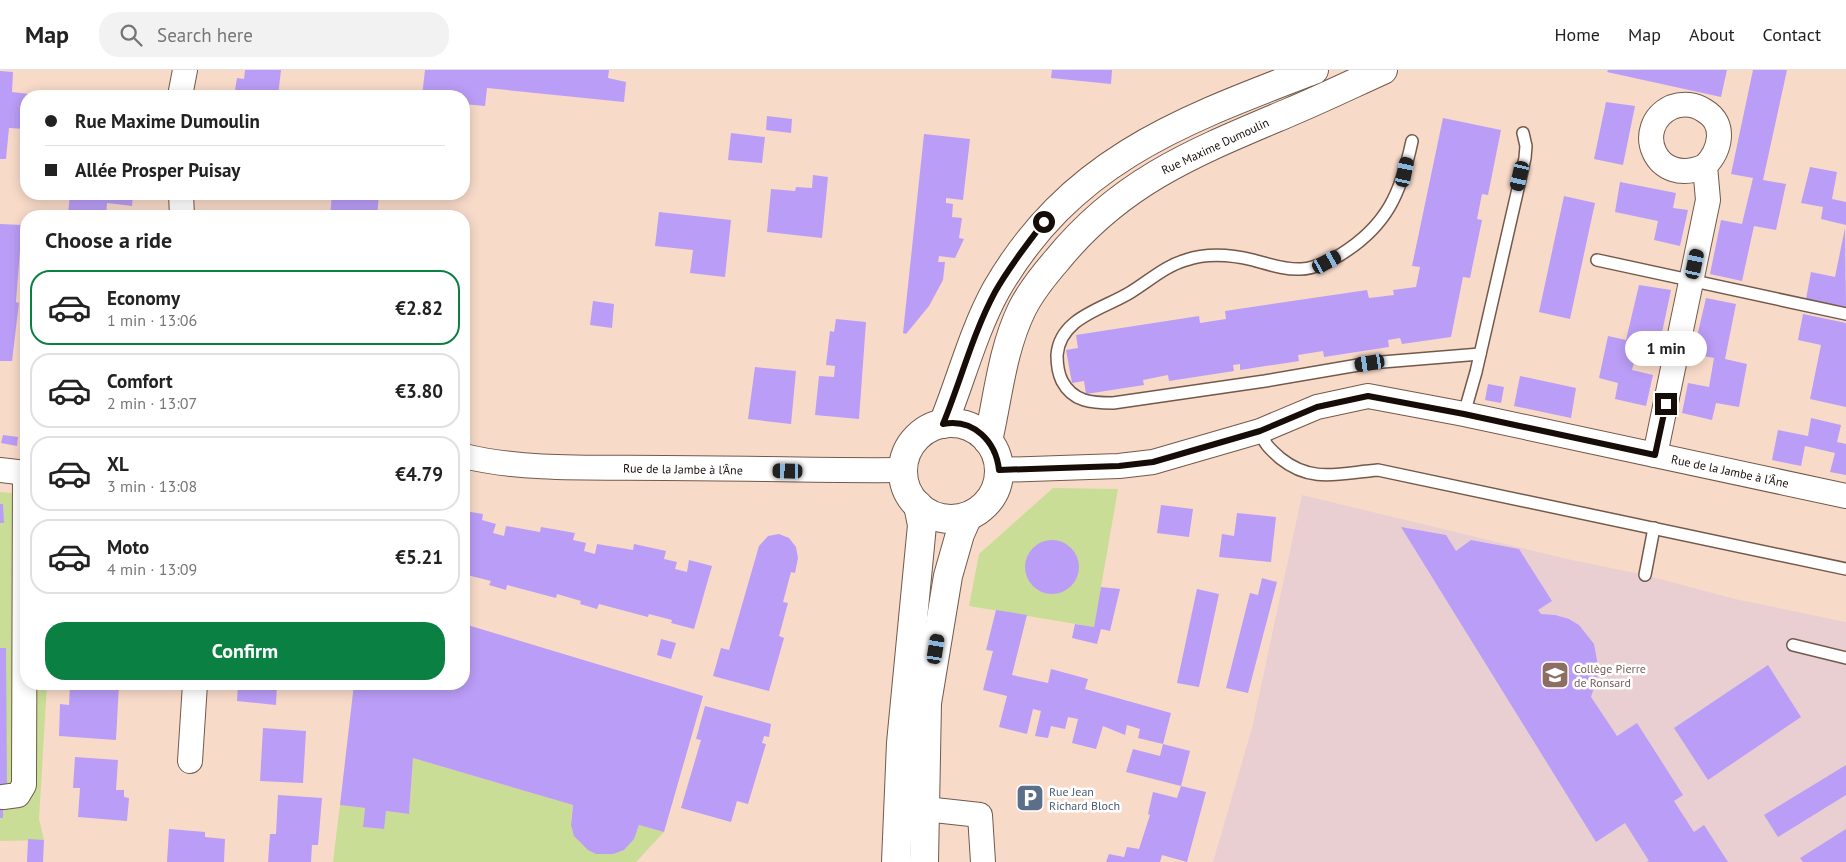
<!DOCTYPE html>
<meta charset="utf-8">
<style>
body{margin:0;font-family:"PT Sans",sans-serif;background:#f2f2f2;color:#222;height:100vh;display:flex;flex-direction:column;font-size:19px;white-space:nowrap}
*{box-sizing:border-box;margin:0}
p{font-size:16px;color:#767676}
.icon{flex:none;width:28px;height:28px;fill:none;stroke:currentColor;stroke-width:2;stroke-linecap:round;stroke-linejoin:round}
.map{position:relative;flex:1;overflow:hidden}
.details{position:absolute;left:20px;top:140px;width:450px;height:480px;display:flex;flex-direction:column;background:#fff;border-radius:20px;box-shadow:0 2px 12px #0003}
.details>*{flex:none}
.top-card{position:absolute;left:20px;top:20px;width:450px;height:110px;border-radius:20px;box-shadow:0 2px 12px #0003;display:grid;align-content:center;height:110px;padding:0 25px;background:#fff}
.end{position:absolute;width:22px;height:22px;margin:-11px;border:6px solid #170d08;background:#fff;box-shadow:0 0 0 2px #fff}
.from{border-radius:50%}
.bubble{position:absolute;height:35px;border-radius:18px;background:#fff;box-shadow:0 2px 12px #0003;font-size:16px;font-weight:700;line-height:35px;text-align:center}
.car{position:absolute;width:15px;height:30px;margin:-15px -8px;border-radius:6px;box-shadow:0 0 4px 1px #0007;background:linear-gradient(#222 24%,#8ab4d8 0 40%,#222 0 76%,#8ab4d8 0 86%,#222 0)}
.top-card b{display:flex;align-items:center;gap:18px;height:48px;font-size:19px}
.top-card b+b{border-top:1px solid #e0e0e0}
.top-card i{width:12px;height:12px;background:#222}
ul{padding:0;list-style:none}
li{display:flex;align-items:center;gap:15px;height:75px;margin:0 10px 8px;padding:0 15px;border:2px solid #e0e0e0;border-radius:20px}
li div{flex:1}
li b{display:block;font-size:19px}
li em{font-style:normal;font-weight:700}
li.current{border-color:#0b8043}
li>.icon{width:45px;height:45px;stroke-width:1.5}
h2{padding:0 25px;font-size:22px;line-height:60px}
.primary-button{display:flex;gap:10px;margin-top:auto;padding:10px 25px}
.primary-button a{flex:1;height:58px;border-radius:20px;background:#0b8043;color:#fff;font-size:20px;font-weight:700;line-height:58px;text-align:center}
header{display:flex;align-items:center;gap:30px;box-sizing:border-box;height:70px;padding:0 25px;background:#fff;border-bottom:1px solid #e0e0e0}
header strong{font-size:24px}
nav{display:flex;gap:28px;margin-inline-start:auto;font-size:18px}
.search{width:350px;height:45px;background:#f2f2f2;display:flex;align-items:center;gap:12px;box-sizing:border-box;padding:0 18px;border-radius:20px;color:#767676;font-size:19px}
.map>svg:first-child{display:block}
</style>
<header>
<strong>Map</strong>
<div class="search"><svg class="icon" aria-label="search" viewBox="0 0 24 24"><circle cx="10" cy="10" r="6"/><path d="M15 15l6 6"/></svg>Search here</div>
<nav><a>Home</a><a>Map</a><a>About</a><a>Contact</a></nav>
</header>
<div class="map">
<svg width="1846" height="792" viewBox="0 0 1846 792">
<rect width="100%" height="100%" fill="#f8dac9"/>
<polygon fill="#eacfd2" points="1302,425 1567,489 1645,505 1735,529 1846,552 1846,792 1213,792 1252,658"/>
<g fill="#c9dd96">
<polygon points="1053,418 1118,419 1094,557 969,536 979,484"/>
<polygon points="0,422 21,424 26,614 47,614 39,749 44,770 0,771"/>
<path d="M413 688 573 735C561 791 630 792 639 755L664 762 636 792H333L340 735 365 738 363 757 383 759 386 741 409 744Z"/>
</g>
<g fill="#ba9df6">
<polygon points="245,0 281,0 278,26 234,26 237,8 244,9"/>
<polygon points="425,0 609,0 608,8 626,12 624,32 487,18 485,36 464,34 464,26 422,26"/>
<polygon points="1052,0 1112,0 1111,14 1051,8"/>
<polygon points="1608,0 1727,0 1721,27 1607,2"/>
<polygon points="1753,0 1787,0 1763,110 1786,114 1776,160 1754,156 1742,211 1710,204 1721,150 1742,154 1753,108 1731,104"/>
<polygon points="0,1 13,2 12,22 29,24 29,26 26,26 26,59 9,58 6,89 0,89"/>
<polygon points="1606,32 1635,36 1623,95 1594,89"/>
<polygon points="767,46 792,49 791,63 766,60"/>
<polygon points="1443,48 1501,60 1488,125 1482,124 1477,149 1482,150 1470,208 1463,207 1451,267 1402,274 1400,268 1388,270 1389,277 1324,287 1323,281 1298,285 1299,291 1240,300 1240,294 1233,295 1234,301 1169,311 1168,305 1143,310 1144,315 1086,324 1084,311 1072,313 1066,280 1078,278 1076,265 1199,246 1200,253 1226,249 1225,241 1367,220 1369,228 1394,225 1393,220 1416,217 1420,197 1412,196"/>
<polygon points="731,63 765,67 762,93 728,90"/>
<polygon points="924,64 970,69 963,130 946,128 946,133 953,134 952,147 962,148 959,168 964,169 955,188 939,186 938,192 945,192 943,210 929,236 906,264 903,263"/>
<polygon points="1810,97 1837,102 1832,129 1846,132 1846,155 1821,149 1823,137 1801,133"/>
<polygon points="813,105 828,107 822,168 767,162 771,119 795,121 796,117 812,118"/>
<polygon points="1620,112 1676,123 1673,138 1688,140 1680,176 1654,170 1658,151 1615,142"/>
<polygon points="70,124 133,124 132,136 107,133 106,146 68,144"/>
<polygon points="332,124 379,124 377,146 330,146"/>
<polygon points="1564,126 1595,133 1570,249 1539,242"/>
<polygon points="659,142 731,150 725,207 690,203 693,180 655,176"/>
<polygon points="0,154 22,155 16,232 19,233 12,291 0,291"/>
<polygon points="1845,158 1846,237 1806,229 1811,202 1835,207"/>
<polygon points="1639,215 1671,220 1659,277 1639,273 1632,300 1653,305 1646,336 1615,329 1618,313 1599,308 1608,266 1626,270"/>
<polygon points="1706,228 1736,234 1725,289 1747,294 1739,337 1716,333 1712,350 1682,343 1688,313 1709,317 1714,288 1693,284"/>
<polygon points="593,231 614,234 612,258 590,255"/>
<polygon points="1803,244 1846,253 1846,337 1810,329 1821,275 1798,270"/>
<polygon points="836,249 866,252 859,349 815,345 819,306 834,307 835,296 826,295 830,261 834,262"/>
<polygon points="755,297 796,301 791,354 748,349"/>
<polygon points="1520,306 1576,318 1571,348 1514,336"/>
<polygon points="1488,314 1504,317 1501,333 1485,330"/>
<polygon points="1811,348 1841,355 1837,372 1846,374 1846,405 1830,402 1835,383 1805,376 1801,396 1772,390 1778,360 1808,366"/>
<polygon points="3,365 18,367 17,376 1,373"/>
<polygon points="0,434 3,434 4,453 0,453"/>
<polygon points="1161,435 1193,439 1189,467 1157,463"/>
<polygon points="464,441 483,444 482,450 496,454 493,463 504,466 506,456 540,462 541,457 575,463 573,470 586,473 584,481 595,484 597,474 633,480 634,474 666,481 664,489 677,492 675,499 687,502 689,490 712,496 694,559 671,553 672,550 649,544 648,547 599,534 597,539 580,534 581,531 557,524 556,528 507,515 506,520 489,515 491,511 467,505 464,507"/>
<polygon points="1237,443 1276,447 1271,492 1219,487 1222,464 1234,466"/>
<polygon points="1401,457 1446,465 1456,481 1471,470 1519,479 1552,531 1538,540 1541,544 1555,545 1569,549 1579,555 1594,574 1599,601 1591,627 1617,666 1637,653 1683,725 1674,731 1694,762 1704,755 1728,792 1646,792 1649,791 1625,753 1596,772"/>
<polygon points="779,464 789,468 796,477 798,488 795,503 791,502 783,532 788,533 779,566 784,568 769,621 713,606 721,578 729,580 759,476 768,466"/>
<circle cx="1052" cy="497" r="27"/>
<polygon points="1262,508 1277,512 1248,623 1226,618 1250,523 1258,525"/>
<polygon points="1101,517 1120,519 1110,561 1101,559 1097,574 1072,568 1075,554 1094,557"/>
<polygon points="1197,519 1219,524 1199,617 1177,613"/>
<polygon points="996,540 1027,545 1012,605 1048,613 1051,599 1088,609 1085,619 1171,643 1163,674 1138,668 1140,659 1127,655 1125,665 1103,656 1096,679 1072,673 1078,649 1068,647 1065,659 1051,656 1048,668 1035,666 1041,641 1033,639 1027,664 999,657 1007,626 983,620 993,581 986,580"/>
<polygon points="464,554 703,626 664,762 639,755 634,769 624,780 613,784 596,784 588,780 574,766 571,755 573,735 413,688 409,744 386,741 384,759 363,757 365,738 340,735 354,614 464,614"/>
<polygon points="661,569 676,573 671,589 657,585"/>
<polygon points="0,578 6,578 7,720 3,721 3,748 0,748"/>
<polygon points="1768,595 1801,647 1708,710 1674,658"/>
<polygon points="70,614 119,614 116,670 59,666 60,634 69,635"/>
<polygon points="238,614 277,614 276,635 237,631"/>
<polygon points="705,636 771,654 769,667 764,666 762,673 766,674 748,734 737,731 731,752 681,738 701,670 696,669"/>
<polygon points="263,658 306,661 303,713 260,711"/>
<polygon points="1163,674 1190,681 1181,716 1206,722 1187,792 1162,785 1160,792 1106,792 1109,784 1124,787 1127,777 1139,779 1150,745 1148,744 1153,722 1177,728 1181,716 1126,702 1133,679 1160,686"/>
<polygon points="75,687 118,690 116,720 124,720 124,727 129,728 127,751 78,747 80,718 73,718"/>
<polygon points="1846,695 1846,725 1778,767 1764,745"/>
<polygon points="278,725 322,728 318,775 312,775 311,792 268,792 270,764 276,764"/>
<polygon points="169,759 205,762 205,767 225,769 224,792 167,792"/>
<polygon points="1846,759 1846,792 1803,792 1800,788"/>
<polygon points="28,769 44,770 43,792 27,792"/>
</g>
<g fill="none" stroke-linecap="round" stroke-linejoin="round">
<defs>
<g id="lane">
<path d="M1412 71C1401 123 1387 156 1340 185 1329 191 1314 199 1301 199 1285 200 1268 194 1253 190 1232 185 1207 183 1186 190 1165 196 1149 211 1131 222 1104 239 1060 247 1057 285 1057 294 1058 303 1062 311 1073 332 1092 333 1113 333L1265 311 1370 293 1480 284"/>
<polyline points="1597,190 1846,244"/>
<polyline points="1464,344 1476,302 1525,88 1526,76 1523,63"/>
<path d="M1260 361C1264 374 1270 379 1280 388 1312 414 1340 403 1378 400L1846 499"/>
<polyline points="1645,505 1654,458"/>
<polyline points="1793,575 1846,588"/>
</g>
<g id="street">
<polyline points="180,26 185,0"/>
<polyline points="181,124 182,146"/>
<path d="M1655 385 1708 130 1705 96C1720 81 1727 54 1705 41 1695 34 1683 33 1672 37 1631 56 1655 119 1705 96"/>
<path d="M464 386C524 401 602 397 664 398 744 398 824 401 904 400"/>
<polyline points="0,400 26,403"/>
<polyline points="999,400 1119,396 1153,392 1260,361 1317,337 1368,326 1464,344 1846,426"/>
<polyline points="190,691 195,614"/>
<polyline points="3,727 18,725 24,715 25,404"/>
<polyline points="907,737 980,745 983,792"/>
</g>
<g id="secondary">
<circle cx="951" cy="401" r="48"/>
<path d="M943 354C961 310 973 262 996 220 1071 90 1181 51 1314 0"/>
<path d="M988 371C998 327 1002 280 1022 239 1031 221 1044 205 1057 190 1122 110 1198 81 1290 42 1321 29 1352 14 1383 0"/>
<polyline points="896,792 901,673 922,455 918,435"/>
<polyline points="924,792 927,633 948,506 960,464 968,446"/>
</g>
</defs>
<use href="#lane" stroke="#73594b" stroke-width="14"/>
<use href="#street" stroke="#73594b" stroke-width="26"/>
<use href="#secondary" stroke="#73594b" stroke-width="30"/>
<use href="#lane" stroke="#fff" stroke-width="11"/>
<use href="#street" stroke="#fff" stroke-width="24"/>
<use href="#secondary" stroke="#fff" stroke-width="28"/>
</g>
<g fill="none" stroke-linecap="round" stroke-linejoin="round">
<path stroke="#170d08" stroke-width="6" d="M1044 152C1027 174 1009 197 995 222 973 263 961 310 943 354 974 348 996 372 999 400L1119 396 1153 392 1260 361 1317 337 1368 326 1464 344 1655 385 1666 334"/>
</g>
<defs>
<symbol id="school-square" viewBox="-11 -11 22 22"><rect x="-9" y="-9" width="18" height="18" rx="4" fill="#8d6e63" stroke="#fff"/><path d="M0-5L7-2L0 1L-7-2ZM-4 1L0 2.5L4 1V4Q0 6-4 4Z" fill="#fff"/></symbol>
<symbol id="parking-square" viewBox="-11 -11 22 22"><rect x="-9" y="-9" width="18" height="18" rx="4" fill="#5c6f8a" stroke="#fff"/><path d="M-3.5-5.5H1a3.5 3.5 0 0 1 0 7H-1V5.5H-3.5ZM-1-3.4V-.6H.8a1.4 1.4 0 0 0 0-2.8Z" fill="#fff"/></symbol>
</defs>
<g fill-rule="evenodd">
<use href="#school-square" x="1539" y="589" width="32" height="32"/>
<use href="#parking-square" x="1014" y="712" width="32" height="32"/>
</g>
<g text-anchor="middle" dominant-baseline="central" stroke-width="5" stroke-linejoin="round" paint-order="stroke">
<g font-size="12" fill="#170d08" stroke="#fff">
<text transform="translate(1215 76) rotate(-25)">Rue Maxime Dumoulin</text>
<text transform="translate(683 399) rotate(1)">Rue de la Jambe à l'Âne</text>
<text transform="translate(1730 401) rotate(12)">Rue de la Jambe à l'Âne</text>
</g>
<g font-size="12" fill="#785e54" stroke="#fff" text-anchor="start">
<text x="1574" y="598">Collège Pierre<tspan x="1574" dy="14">de Ronsard</tspan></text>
</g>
<g font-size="12" fill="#4e5e75" stroke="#fff" text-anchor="start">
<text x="1049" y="721">Rue Jean<tspan x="1049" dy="14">Richard Bloch</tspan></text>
</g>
</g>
</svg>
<i class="end from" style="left:1044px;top:152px"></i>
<i class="end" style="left:1666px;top:334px"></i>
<div class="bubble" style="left:1625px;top:261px;width:82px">1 min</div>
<i class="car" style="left:1405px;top:102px;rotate:12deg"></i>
<i class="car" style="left:1520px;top:106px;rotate:193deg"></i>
<i class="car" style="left:1327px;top:192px;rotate:61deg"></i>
<i class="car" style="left:1695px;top:194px;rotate:12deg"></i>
<i class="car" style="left:1370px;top:293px;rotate:261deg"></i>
<i class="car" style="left:788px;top:401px;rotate:271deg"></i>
<i class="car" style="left:936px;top:579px;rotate:9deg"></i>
<div class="top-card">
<b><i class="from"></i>Rue Maxime Dumoulin</b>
<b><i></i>Allée Prosper Puisay</b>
</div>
<section class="details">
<h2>Choose a ride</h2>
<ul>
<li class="current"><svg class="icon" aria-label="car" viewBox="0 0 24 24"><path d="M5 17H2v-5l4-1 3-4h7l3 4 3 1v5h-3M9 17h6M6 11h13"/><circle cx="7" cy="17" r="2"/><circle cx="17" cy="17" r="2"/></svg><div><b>Economy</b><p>1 min · 13:06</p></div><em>€2.82</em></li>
<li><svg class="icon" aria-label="car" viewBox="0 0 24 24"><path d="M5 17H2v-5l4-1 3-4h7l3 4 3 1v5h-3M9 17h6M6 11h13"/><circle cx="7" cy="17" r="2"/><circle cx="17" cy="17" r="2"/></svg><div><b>Comfort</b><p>2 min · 13:07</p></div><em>€3.80</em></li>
<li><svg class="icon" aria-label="car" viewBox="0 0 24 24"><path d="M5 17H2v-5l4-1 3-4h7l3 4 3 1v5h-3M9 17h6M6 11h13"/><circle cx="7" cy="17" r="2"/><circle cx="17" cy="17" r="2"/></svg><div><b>XL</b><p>3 min · 13:08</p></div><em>€4.79</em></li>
<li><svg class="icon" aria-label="car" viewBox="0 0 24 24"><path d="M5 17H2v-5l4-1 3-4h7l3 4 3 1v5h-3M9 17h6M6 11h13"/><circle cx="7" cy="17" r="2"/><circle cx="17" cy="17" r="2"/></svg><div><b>Moto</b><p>4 min · 13:09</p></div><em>€5.21</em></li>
</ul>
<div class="primary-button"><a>Confirm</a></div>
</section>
</div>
